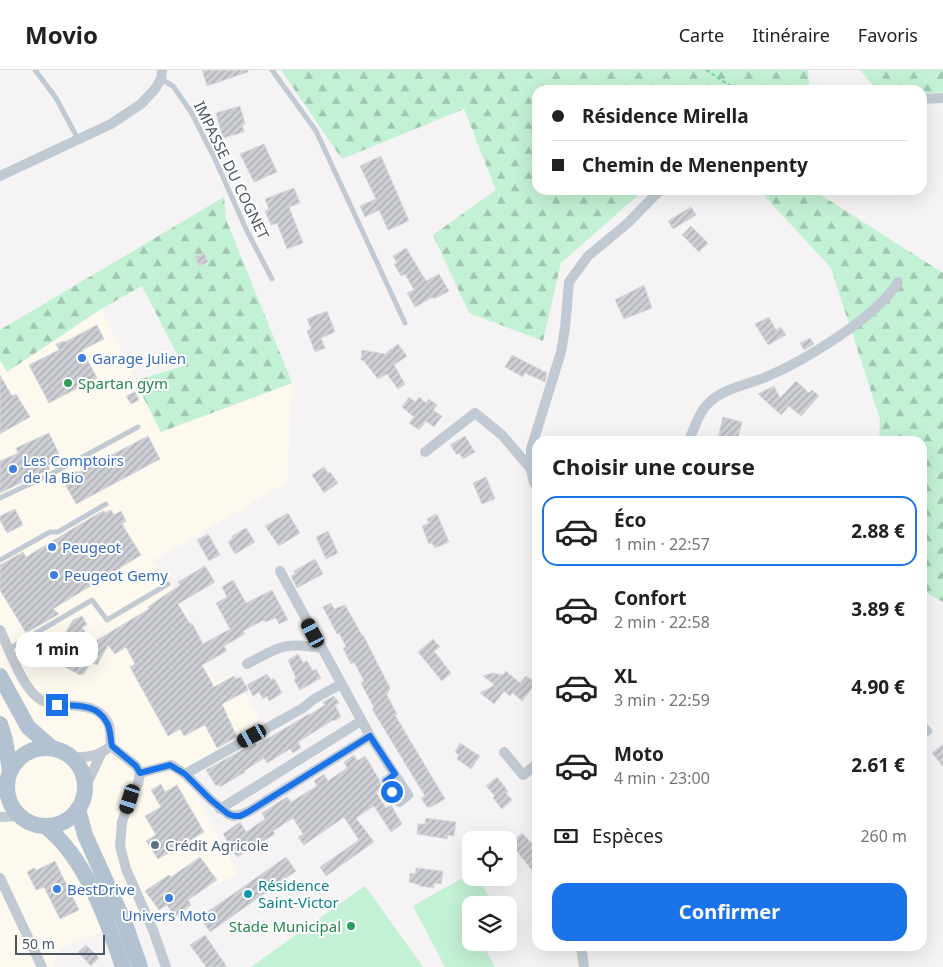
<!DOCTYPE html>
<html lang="fr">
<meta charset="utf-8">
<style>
body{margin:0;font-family:"Noto Sans",sans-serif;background:#f6f6f6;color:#202124;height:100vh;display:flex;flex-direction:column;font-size:19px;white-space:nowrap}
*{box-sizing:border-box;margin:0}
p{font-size:16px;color:#757577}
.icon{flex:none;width:28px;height:28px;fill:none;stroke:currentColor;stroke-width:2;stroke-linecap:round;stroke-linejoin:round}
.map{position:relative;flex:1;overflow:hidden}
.side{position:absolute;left:532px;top:366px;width:395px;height:515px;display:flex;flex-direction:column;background:#fff;border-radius:15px;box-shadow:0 5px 20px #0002}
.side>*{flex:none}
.banner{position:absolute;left:532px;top:15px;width:395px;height:110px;border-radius:15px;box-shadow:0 5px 20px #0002;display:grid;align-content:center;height:110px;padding:0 20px;background:#fff}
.buttons{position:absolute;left:462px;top:761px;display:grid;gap:10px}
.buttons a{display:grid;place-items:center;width:55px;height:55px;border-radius:10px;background:#fff;box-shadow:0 5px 20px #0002;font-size:25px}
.scale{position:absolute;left:15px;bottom:12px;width:90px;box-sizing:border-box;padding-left:5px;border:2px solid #4a5661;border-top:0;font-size:14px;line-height:18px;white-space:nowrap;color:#4a5661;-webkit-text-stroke:4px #fff;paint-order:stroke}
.end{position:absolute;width:22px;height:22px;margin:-11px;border:6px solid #1a73e8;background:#fff;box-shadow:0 0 0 2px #fff}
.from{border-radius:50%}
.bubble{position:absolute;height:35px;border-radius:15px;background:#fff;box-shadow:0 5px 20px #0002;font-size:16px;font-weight:700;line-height:35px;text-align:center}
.car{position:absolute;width:15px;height:30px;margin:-15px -8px;border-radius:6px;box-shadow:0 0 4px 1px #0007;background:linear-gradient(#222 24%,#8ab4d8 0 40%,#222 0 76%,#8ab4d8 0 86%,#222 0)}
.banner b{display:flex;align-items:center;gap:18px;height:48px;font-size:19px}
.banner b+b{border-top:1px solid #e0e0e0}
.banner i{width:12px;height:12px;background:#202124}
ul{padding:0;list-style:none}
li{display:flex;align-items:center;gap:15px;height:70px;margin:0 10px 8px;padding:0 10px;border:2px solid transparent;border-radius:15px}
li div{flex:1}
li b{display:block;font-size:19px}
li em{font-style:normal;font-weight:700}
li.on{border-color:#1a73e8}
li>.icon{width:45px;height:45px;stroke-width:1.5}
h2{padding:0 20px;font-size:22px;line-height:60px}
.pay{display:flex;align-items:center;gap:12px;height:55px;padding:0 20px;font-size:19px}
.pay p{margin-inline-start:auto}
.button{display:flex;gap:10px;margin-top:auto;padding:10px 20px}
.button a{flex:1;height:58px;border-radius:15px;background:#1a73e8;color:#fff;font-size:20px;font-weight:700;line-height:58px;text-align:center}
header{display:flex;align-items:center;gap:30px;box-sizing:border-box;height:70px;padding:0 25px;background:#fff;border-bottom:1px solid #e0e0e0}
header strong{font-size:24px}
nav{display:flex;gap:28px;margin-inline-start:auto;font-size:18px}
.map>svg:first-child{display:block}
</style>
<header>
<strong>Movio</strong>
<nav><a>Carte</a><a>Itinéraire</a><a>Favoris</a></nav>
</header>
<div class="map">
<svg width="943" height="897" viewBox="0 0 943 897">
<defs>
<pattern id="forest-firs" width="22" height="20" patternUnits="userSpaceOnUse" patternTransform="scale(1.25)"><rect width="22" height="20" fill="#c3f1d5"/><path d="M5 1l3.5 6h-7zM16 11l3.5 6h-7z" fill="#a0c6b0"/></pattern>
<pattern id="building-hatch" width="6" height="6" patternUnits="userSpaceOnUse" patternTransform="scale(1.25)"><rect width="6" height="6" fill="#cdcfd5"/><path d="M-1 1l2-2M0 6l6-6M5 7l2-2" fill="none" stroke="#a8abb0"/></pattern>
</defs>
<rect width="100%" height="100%" fill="#f5f3f3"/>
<polygon fill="#fdf9ef" points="101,239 161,362 292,313 287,412 153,491 188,545 181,552 215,612 233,603 265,658 187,707 238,805 60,879 53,897 0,897 0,290 7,302"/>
<g fill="url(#forest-firs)">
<polygon points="281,0 808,0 809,20 538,20 538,120 644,120 561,193 543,271 469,243 433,165 496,120 464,39 342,89"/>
<polygon points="860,0 943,0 943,22 923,24 922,20 877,20"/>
<polygon points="759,120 813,120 943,203 943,532 923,521 922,371 879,371 880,349 831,198"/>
<polygon points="224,127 226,149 292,313 161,362 135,311 183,296 142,216 101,239 7,302 0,290 0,260"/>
</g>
<g fill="#c3f1d5">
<polygon points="471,803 471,808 478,808 494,835 471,835 471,872 490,873 484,877 495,897 445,897 413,836"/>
<polygon points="365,816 423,897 251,897"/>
</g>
<g fill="url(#building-hatch)" stroke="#d7d9de">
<polygon points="202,0 248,0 248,2 207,16"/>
<polygon points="240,36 245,54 242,55 244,62 223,68 216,43"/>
<polygon points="264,74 277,102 254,112 240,84"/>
<polygon points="381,86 409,151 388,160 379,140 365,147 360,136 376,129 360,96"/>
<polygon points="294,118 300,133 289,137 303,173 287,179 277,153 271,155 265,141 269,139 265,129"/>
<polygon points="691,137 696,145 673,159 668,151"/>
<polygon points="691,156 708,173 699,182 682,165"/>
<polygon points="406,178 426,211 439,204 449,221 434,229 433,227 415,237 407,223 414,220 405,204 401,206 394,194 397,193 393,186"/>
<polygon points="204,183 208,192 199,196 195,187"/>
<polygon points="644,215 652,238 624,249 615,230"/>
<polygon points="327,241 335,262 321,268 325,278 315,282 307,261 311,259 307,249"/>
<polygon points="769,247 776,260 781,257 786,265 768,275 755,254"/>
<polygon points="97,255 104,269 82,280 97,308 49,333 29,295 59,280 56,274 64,271 65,272"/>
<polygon points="810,268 814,274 804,280 800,273"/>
<polygon points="398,274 407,286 394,295 405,314 398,319 387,304 378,309 364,291 361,290 362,280 385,284"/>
<polygon points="512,285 547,303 545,312 525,303 523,307 505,297"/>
<polygon points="0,305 12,326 16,324 30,347 0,364"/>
<polygon points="796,311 809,323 812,320 819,326 801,346 789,336 781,345 758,324 774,316 780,328"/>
<polygon points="135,322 139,330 131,334 126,326"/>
<polygon points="409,327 415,332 419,327 426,333 429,329 437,335 433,340 442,346 434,357 426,351 419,360 409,353 414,347 402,337"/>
<polygon points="723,347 742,352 737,371 718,368"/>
<polygon points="49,363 61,388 48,395 50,399 0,423 0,391 18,383 16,378"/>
<polygon points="148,366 160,389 76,434 62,409 77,401 77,403"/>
<polygon points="465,366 475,382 463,389 459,383 457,385 450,375"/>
<polygon points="324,397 328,403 330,402 338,413 324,423 312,405"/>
<polygon points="486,407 495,429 482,434 473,413"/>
<polygon points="15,439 23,455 7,463 0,450 0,446"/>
<polygon points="111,440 114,445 121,441 126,451 122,454 141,485 53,539 59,544 26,563 0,520 0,495 23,482 26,487 99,443 104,441 105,443"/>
<polygon points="288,443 300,463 279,476 265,456"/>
<polygon points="437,444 449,472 435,478 432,473 429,474 422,456 429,453 427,449"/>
<polygon points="246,458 255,472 235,484 228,472 233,468 232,466"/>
<polygon points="328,461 338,483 326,489 316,467"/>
<polygon points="208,464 220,485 209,491 197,470"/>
<polygon points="315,489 323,504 297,518 291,506 295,504 294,501"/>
<polygon points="205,496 215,512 178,534 190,554 192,553 203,574 230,559 216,533 227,527 222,517 233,510 246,533 272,520 288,550 279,554 276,548 265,552 264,550 243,561 245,564 224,576 227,581 202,595 214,617 234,606 236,609 241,607 248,620 222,634 237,667 217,678 205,655 184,666 180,659 168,666 130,597 135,594 126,577 115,584 108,575 97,595 91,592 84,604 80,605 50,589 73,550 82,546 87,555 82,557 92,573 149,539 148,537 152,534 180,515 178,512"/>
<polygon points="331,533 334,539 345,535 362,565 363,565 390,618 387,625 397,644 395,645 445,729 431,737 427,737 421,728 425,726 372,639 374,638 361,613 364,611 354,592 351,594 343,578 346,577 339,563 337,564 323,537"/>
<polygon points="433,569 440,577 434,581 451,603 442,611 418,582"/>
<polygon points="298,584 303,593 307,591 313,601 316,599 321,608 300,620 294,610 296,608 288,590"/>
<polygon points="506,601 520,613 526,606 536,613 522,631 513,623 510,626 504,621 494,634 480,623 495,615 483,606 492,603 503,605"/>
<polygon points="267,604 271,610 274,608 282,623 269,631 267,626 263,629 259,622 253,626 247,615"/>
<polygon points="334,626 339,633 335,635 341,647 334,651 333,650 298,672 301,678 293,683 290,679 267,693 264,688 244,701 245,702 220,717 219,714 216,716 206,700 255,673 257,675 309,644 309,645 325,635 323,632"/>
<polygon points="460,673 480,686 471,699 457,689 459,685 455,682"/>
<polygon points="943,674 943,697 932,683"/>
<polygon points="354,685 357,691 365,686 379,709 382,718 376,722 386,738 391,735 402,754 391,762 374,736 356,748 374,772 326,806 320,797 359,770 344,747 304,775 298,767 303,764 293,748 273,761 275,764 237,787 223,764 240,752 246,762 265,749 262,743 287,727 291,732 317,716 314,711 324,704 328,711 347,698 344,692"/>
<polygon points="497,707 505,717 508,722 506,723 512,730 502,739 493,728 495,726 486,716"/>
<polygon points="161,714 165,722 177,715 204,762 158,789 146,771 156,765 145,746 161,737 151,720"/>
<polygon points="426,748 456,752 454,766 448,765 447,769 417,764 418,754 425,754"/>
<polygon points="522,763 538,780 538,795 532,800 514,778 517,775 514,770"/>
<polygon points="200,787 217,810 188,830 191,835 175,847 167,835 159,840 145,821 169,805 171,807"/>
<polygon points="286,787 296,801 210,862 200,847"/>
<polygon points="55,791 79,840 60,849 44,817 36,820 27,802 34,798 37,800"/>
<polygon points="416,798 443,801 441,814 434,813 434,818 420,816 420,815 409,812 410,803 415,804"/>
<polygon points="205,865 227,897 206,897 190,875"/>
<polygon points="86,875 99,888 91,896 78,882"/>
</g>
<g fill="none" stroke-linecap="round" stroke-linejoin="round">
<polyline stroke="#7ad0a6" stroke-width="2" stroke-dasharray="4 2.5" stroke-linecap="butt" points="706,0 737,20"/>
<g stroke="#c1cad2" stroke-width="5">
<polyline points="35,0 56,28 78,69"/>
<polyline points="272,0 316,61 405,253"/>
<polyline points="161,9 173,16 191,42 214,87 246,159 272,209"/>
<polyline points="0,428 51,404 138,357"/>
<polyline points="0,490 50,462 58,462 106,434"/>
<polyline points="9,579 92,530 107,550 168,514"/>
</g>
<g stroke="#c1cad2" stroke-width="10">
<polyline points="922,29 943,28"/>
<polyline points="0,106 111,54 141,34 155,19 161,9 162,0"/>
<path d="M689 371C693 360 698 346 705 337 719 319 747 315 766 307 804 291 877 247 898 212"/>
<polyline points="425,382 475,343 502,365 531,399"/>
<polyline points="538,417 534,413 531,399 531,379 561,282 565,258 569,212 588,186 628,153 660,120"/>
<polyline points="280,501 370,666"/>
<path d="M0 560C9 579 23 620 41 630 62 641 95 627 108 653 111 659 110 669 111 676"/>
<path d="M247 594C277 578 285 571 321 578"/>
<polyline points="922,656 927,661"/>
<polyline points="504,682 523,705 538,693"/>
<path d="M72 687C88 688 98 686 111 676L136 696 140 703 138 714 130 729 122 752 120 776 126 799 153 860 166 897"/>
<polyline points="140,703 171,695 185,704 211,730 228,744 233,746 240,745 248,742 370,666 408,725 399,732 386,711 395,705"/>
<polyline points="185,704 303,638 314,629 341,614"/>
<polyline points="86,716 101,684"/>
<polyline points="0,723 7,713"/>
<polyline points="220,739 361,651"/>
<polyline points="0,747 20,746"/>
<polyline points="0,808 42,897"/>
<polyline points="581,876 584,897"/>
</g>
<g stroke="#b3c2d1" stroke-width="16">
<polyline points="0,606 28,657 52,678"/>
<polyline points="0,654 5,670 10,701"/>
<circle cx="46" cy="717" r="39"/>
<polyline points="78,739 85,765 125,854 140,897"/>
<path d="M45 756C85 787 107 849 123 897"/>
</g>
</g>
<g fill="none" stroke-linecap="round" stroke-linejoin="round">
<path stroke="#1a73e8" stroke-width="6" d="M57 635C76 636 97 633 107 653 111 659 110 669 112 676L136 696 140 703 170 695 185 704 211 730 228 744 234 746H240L248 742 370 666 395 704 386 711 392 722"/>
</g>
<g fill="#3f7fe0" stroke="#fff" stroke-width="2">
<circle cx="82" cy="288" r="5"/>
<circle cx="13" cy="399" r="5"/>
<circle cx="52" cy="477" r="5"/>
<circle cx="54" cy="505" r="5"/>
<circle cx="57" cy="819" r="5"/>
<circle cx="169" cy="828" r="5"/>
</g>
<g fill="#2e9e5b" stroke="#fff" stroke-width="2">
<circle cx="68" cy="313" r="5"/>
<circle cx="351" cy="856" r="5"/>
</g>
<circle fill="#5c6f8a" stroke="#fff" stroke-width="2" cx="155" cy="775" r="5"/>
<circle fill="#0f9aa8" stroke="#fff" stroke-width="2" cx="248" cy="824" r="5"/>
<g text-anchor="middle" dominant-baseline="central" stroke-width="4" stroke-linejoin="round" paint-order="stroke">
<g font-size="15" fill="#4a5661" stroke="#fff">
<text transform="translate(232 100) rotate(64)">IMPASSE DU COGNET</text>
</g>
<g font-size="15" fill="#366cbe" stroke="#fff" text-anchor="start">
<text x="92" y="288">Garage Julien</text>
<text x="23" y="390">Les Comptoirs<tspan x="23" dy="17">de la Bio</tspan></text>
<text x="62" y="477">Peugeot</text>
<text x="64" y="505">Peugeot Gemy</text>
<text x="67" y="819">BestDrive</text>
<text x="169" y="845" text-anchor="middle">Univers Moto</text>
</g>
<g font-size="15" fill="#27864d" stroke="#fff" text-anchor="start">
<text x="78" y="313">Spartan gym</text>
<text x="341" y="856" text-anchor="end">Stade Municipal</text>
</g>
<g font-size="15" fill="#4e5e75" stroke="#fff" text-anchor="start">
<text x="165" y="775">Crédit Agricole</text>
</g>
<g font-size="15" fill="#0d838f" stroke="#fff" text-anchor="start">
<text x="258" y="815">Résidence<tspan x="258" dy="17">Saint-Victor</tspan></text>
</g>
</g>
</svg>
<div class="buttons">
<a><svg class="icon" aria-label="locate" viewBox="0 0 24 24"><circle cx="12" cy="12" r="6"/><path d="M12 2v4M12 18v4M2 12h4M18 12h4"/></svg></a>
<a><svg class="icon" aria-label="layers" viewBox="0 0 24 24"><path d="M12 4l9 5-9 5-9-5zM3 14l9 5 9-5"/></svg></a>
</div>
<div class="scale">50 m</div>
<i class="end from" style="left:392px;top:722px"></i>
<i class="end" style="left:57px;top:635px"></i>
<div class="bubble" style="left:16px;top:562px;width:82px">1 min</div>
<i class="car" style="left:313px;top:563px;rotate:332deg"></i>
<i class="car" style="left:252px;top:666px;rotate:241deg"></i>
<i class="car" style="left:130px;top:729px;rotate:198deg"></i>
<div class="banner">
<b><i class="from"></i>Résidence Mirella</b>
<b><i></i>Chemin de Menenpenty</b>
</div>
<section class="side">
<h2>Choisir une course</h2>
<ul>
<li class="on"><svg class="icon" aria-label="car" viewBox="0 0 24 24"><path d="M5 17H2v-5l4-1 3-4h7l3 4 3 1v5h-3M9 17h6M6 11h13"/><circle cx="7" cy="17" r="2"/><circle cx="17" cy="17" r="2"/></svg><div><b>Éco</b><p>1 min · 22:57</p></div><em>2.88 €</em></li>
<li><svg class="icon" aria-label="car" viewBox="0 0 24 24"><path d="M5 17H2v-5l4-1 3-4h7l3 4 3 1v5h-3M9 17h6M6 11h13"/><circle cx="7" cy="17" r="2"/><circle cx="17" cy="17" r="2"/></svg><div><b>Confort</b><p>2 min · 22:58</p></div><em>3.89 €</em></li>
<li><svg class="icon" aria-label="car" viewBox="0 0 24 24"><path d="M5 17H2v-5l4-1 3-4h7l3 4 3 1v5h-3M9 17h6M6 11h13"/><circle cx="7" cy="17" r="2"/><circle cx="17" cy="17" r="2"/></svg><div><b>XL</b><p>3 min · 22:59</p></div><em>4.90 €</em></li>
<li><svg class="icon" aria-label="car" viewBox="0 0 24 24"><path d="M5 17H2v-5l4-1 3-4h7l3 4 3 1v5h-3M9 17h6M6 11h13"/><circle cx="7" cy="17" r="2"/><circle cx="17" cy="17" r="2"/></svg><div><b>Moto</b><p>4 min · 23:00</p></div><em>2.61 €</em></li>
</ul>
<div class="pay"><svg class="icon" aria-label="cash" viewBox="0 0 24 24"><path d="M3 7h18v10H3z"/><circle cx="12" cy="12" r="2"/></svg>Espèces<p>260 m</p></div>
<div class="button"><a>Confirmer</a></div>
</section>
</div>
